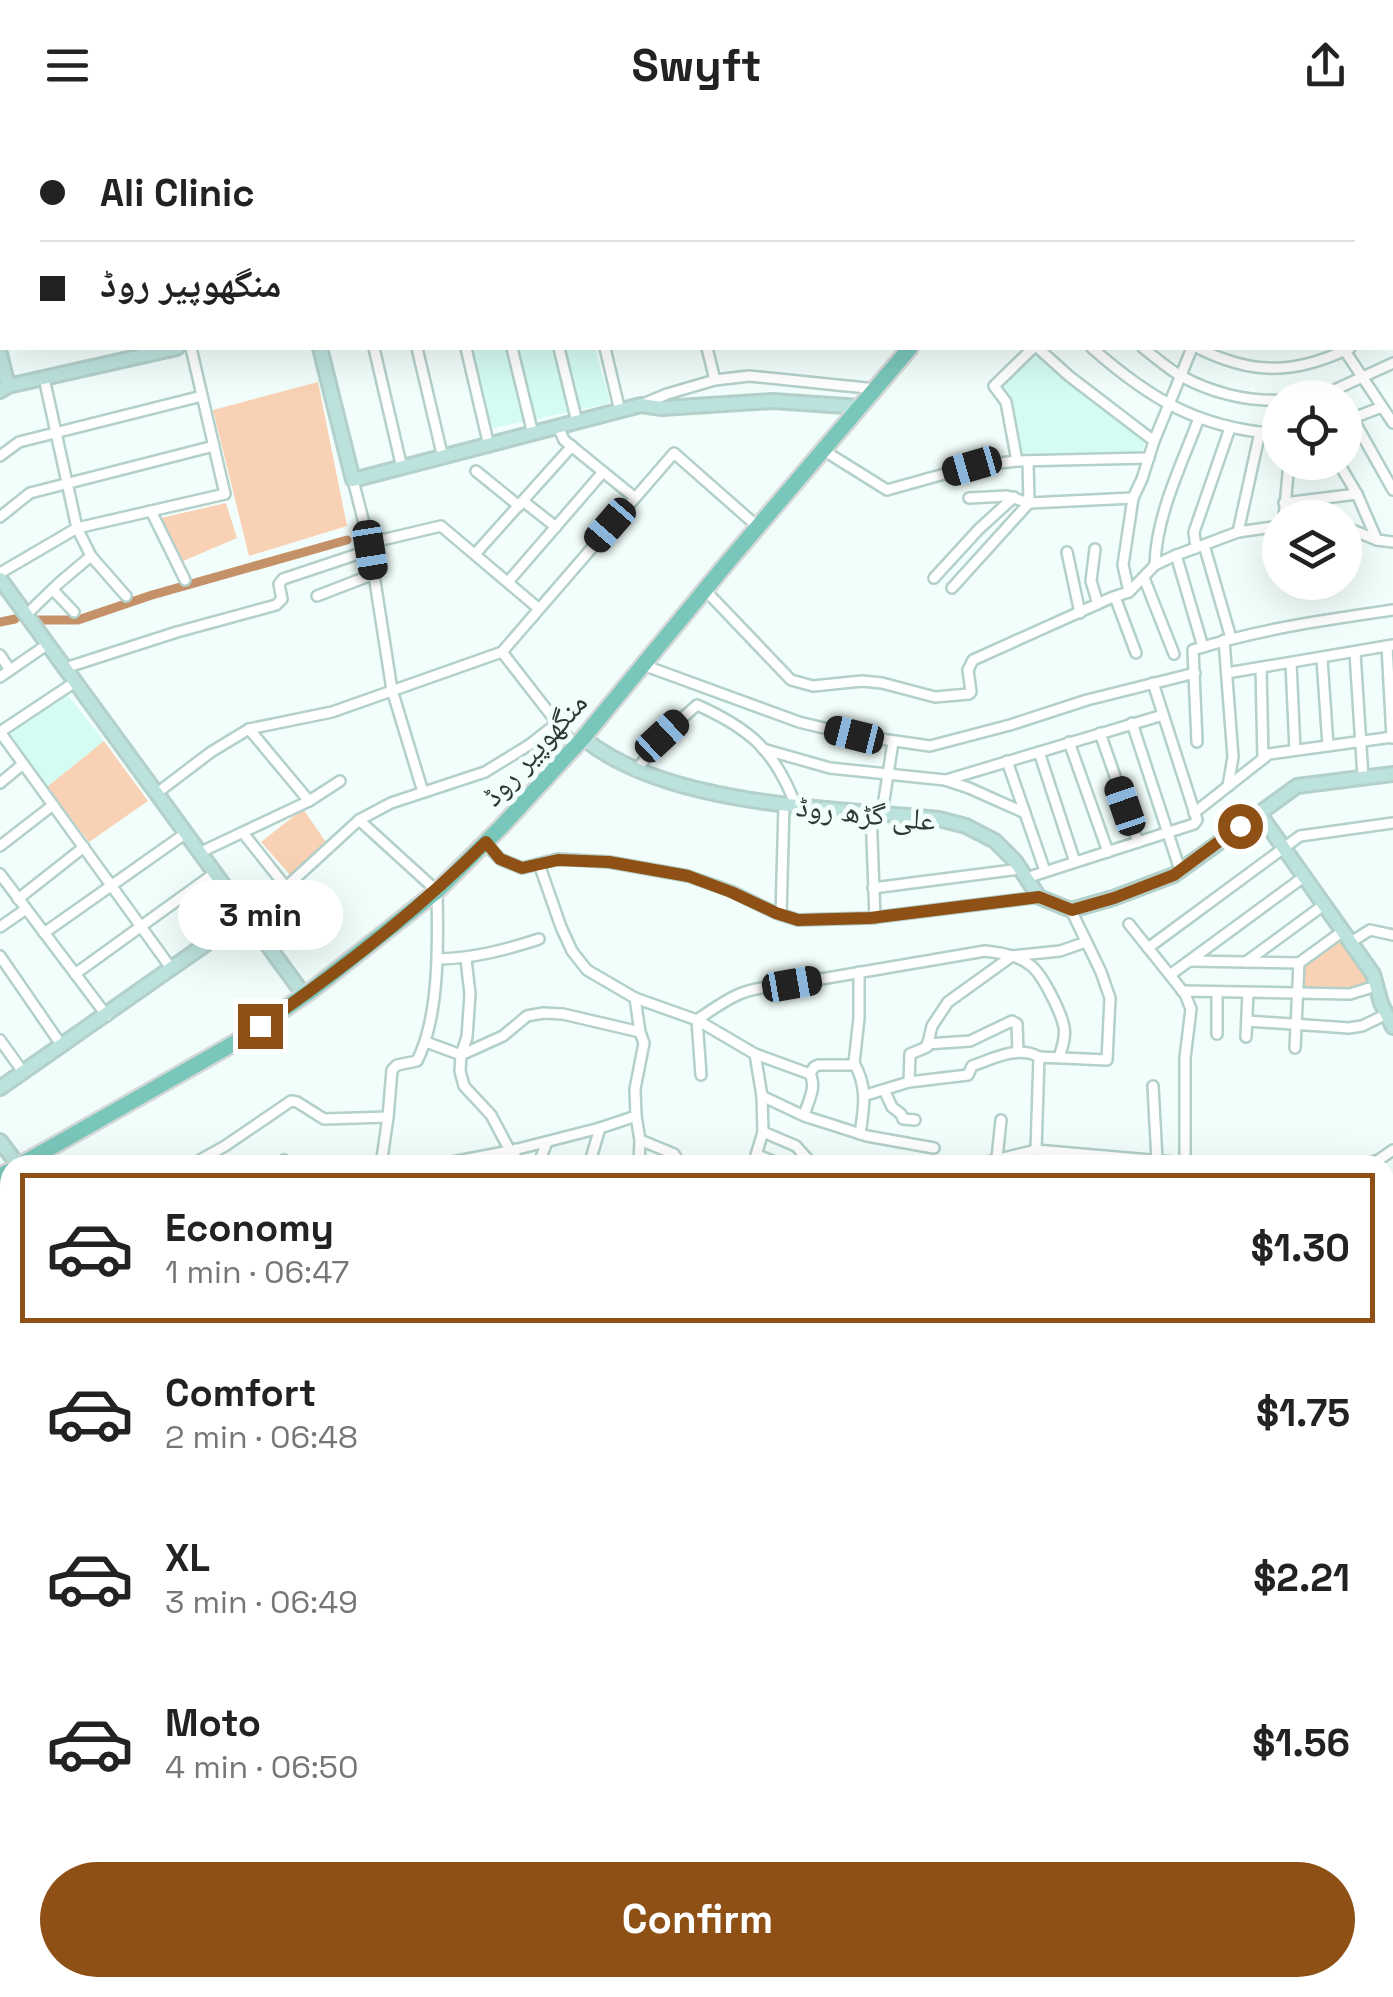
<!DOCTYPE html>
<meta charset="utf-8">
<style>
body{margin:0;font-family:"Space Grotesk","Noto Naskh Arabic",sans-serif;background:#f6f6f6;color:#222;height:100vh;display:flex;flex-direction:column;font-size:38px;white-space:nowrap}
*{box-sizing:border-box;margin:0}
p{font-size:32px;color:#767676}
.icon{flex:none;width:55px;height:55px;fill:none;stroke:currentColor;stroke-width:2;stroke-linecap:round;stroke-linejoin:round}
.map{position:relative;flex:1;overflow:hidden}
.panel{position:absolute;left:0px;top:1025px;width:1395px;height:842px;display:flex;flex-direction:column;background:#fff;border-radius:30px 30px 0 0;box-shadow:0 10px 40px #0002}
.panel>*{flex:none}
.hud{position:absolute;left:0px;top:0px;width:1395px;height:220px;box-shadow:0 10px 40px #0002;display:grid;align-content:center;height:220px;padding:0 40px;background:#fff}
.controls{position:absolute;left:1262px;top:250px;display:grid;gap:20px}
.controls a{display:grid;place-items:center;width:100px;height:100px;border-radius:50%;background:#fff;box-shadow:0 10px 40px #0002;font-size:50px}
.end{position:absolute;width:45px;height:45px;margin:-22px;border:12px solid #8e5014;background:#fff;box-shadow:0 0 0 5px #fff}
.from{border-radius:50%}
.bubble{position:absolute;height:70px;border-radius:35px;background:#fff;box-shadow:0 10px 40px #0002;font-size:32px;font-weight:800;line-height:70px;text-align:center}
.car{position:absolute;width:30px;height:60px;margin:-30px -15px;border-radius:12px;box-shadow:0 0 8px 2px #0007;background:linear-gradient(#222 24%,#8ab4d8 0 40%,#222 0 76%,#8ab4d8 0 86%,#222 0)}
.hud b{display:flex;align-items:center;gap:35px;height:95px;font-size:38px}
.hud b+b{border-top:2px solid #e0e0e0}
.hud i{width:25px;height:25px;background:#222}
ul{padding:18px 0 0;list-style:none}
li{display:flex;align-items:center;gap:30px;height:150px;margin:0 20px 15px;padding:0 20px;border:5px solid transparent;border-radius:0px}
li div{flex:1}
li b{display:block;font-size:38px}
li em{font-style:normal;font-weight:800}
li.on{border-color:#8e5014}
li>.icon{width:90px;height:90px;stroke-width:1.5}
.button{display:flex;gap:20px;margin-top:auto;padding:20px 40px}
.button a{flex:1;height:115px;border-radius:60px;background:#8e5014;color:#fff;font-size:40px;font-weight:800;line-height:115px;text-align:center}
header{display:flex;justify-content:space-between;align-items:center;height:130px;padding:0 40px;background:#fff;font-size:45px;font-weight:800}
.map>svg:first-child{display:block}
</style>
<header><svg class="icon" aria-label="menu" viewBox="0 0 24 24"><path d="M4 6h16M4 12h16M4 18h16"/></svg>Swyft<svg class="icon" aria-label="share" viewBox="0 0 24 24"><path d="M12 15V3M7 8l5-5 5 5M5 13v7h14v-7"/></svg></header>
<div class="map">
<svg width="1393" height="1867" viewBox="0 0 1393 1867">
<rect width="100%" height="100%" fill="#f2fefb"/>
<g fill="#d4fcf3">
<polygon points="469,218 595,218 610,273 489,299"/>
<polygon points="1034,221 1063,247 1145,311 1141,326 1020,326 999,256"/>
<polygon points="66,563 104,611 47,657 7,601"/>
</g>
<g fill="#f9d1b4">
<polygon points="318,252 347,396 249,426 213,280"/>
<polygon points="226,373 237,408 176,434 152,390"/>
<polygon points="104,611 148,671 89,712 47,657"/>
<polygon points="303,679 326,712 292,747 261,712"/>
<polygon points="1343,801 1376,856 1350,864 1297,864 1299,833"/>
<polygon points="10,1153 10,1257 0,1240 0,1159"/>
</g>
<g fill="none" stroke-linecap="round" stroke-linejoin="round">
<polyline stroke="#98775a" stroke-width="2.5" points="1385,1077 1393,1074"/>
<g stroke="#c59169" stroke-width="9">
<polyline points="1219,2 1223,0"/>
<polyline points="39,490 78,490 152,465 347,410"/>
<polyline points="0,492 15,489"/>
</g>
<defs>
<g id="street">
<polyline points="10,0 11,2"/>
<polyline points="72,0 72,2"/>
<polyline points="137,0 138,2"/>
<polyline points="200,0 200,2"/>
<polyline points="321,0 322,2"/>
<polyline points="369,0 369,2"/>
<polyline points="415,0 415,2"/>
<polyline points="466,0 467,2"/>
<polyline points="515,0 515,2"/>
<polyline points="704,0 704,2"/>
<polyline points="751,0 751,2"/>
<polyline points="799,0 799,2"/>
<polyline points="847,0 848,2"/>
<polyline points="942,0 942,2"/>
<polyline points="1011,0 1014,2"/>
<polyline points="1276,0 1278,2"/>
<polyline points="1392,0 1393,1"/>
<polyline points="228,2 237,0"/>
<polyline points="526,2 537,0"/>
<polyline points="759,2 769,0"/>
<polyline points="960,2 973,0"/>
<polyline points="1346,2 1351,0"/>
<polyline points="1392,33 1393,33"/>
<polyline points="1392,84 1393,84"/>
<polyline points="0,117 2,117"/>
<polyline points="0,193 2,193"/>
<polyline points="1392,197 1393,196"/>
<polyline points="374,218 402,338"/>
<polyline points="417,218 443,328"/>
<polyline points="466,218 489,316"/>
<polyline points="512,218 533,304"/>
<polyline points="559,218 577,292"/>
<polyline points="605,218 620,281"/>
<polyline points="707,218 715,250"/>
<polyline points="1038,218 1069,246 1154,311"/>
<path d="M1092 218C1151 270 1200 299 1280 304"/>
<path d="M1143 218C1155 227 1168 239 1181 246 1210 262 1247 272 1280 270"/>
<path d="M1198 218C1254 246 1296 244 1350 218"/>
<polyline points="1343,218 1393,293"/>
<polyline points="44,248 77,398 91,426 126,466"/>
<polyline points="1309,268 1332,261 1393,233"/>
<polyline points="643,274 667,264 715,250 749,246 876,259"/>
<polyline points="1353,289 1393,360"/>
<polyline points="1345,291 1382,277"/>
<polyline points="558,297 564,310 634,367"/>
<polyline points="823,320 887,360 973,336 1017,331 1149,328"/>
<polyline points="0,326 19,312 202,266"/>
<polyline points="1017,331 1006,272 994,256 1033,218"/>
<polyline points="1338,332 1357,364 1377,410"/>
<polyline points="476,341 519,376"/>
<polyline points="353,350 369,413 392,560 423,662"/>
<polyline points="969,368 1007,366 1029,373 1028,331"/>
<polyline points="523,371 556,397"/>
<polyline points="1284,373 1357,364"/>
<polyline points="151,381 185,450"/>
<polyline points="0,387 30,363 214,316"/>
<polyline points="1284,388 1289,332"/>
<polyline points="1345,397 1377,410 1393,412"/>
<polyline points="1238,402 1260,302"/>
<polyline points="369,413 441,396 538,478"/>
<polyline points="1204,415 1231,508"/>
<polyline points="1196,418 1194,402 1230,298"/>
<polyline points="1095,419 1091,451 1098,474"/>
<polyline points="1067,422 1080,483"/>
<polyline points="475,424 572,316"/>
<polyline points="1176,425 1203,517"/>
<path d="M1155 435C1156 385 1182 334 1199 288"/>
<polyline points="0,443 77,398 225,364 191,218"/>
<polyline points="934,448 979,399 1014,367"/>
<polyline points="1144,448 1174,524"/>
<polyline points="508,452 603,342"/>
<polyline points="952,458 1029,373 1133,368"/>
<polyline points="53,460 74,482"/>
<polyline points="705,460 791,550 813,556 862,551 882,553 935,567 969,564 971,562 968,540 973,530 1113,467 1129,462 1155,435 1174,426 1238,402 1280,396"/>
<polyline points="1129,462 1123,435 1133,368 1142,349 1154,311 1192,218"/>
<polyline points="317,466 374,444"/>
<polyline points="1115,467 1136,523"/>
<polyline points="26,485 59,453 91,426"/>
<polyline points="1224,510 1233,627 1228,656"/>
<polyline points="1387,516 1392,608"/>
<polyline points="502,522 575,616"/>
<polyline points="1355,523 1363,647"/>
<polyline points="0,525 10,540"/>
<polyline points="1322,529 1328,616"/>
<polyline points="1291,533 1295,620"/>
<polyline points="643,535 799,592 853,605 930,616 1010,595 1087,570 1195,543"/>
<polyline points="65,538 177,502 276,475 282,469 279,454 283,449 370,420"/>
<polyline points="1261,538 1263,629"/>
<polyline points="1227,543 1393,515"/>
<polyline points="0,547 48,514"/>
<polyline points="75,552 0,602 171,838"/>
<polyline points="1132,593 1180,740"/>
<polyline points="249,599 309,671"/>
<polyline points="1100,603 1138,712"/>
<polyline points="1069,612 1108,722"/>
<path d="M1197 612 1193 520C1259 499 1325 490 1393 480"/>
<polyline points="763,619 830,638 945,650 969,658 1025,683"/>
<polyline points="1039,622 1075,732"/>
<polyline points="1007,631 1045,741"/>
<path d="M636 641 662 606 697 575C751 599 775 621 796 676"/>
<polyline points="946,650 1163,585"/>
<polyline points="0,653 23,634"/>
<polyline points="157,663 211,622 249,599 332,582 502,522 674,323 758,397"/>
<polyline points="871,682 875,788"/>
<polyline points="882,683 893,612"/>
<polyline points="1194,683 1269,624 1393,607"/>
<path d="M359 690 437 761C438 811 440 886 417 931L397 935 392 940 388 987 381 1035"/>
<polyline points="243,703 286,757"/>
<polyline points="485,713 500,729 522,738 558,729 609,732 688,746 731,761 776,783 798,790 870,788 1039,767"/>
<polyline points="0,716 53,675"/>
<polyline points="201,722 309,671 340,651"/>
<path d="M539 734 561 797 572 821 587 840 635 868 697 890 755 924 810 944C817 957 808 972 804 985"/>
<polyline points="0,744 107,886"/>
<polyline points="1026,748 1194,694 1197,690 1153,553"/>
<polyline points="873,758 1020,739"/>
<polyline points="18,769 84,717"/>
<polyline points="781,785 784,675"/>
<polyline points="246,786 286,757 359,690 391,673 485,642 529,615 556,594"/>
<polyline points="1129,794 1185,864 1191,879 1185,928 1185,1033"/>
<polyline points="0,797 26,779"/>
<polyline points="44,803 186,703"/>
<polyline points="1351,812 1370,800 1393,805"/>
<polyline points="1148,818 1300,706 1393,693"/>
<polyline points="0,826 62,916"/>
<path d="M439 829C475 828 505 820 539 809"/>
<polyline points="466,829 470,864 467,907 461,925 460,941 464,956 491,985 510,1021"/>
<polyline points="1191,831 1299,833 1343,801"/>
<polyline points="1246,832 1325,774"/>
<polyline points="75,844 215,743"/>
<polyline points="1170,845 1305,746"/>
<polyline points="1182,861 1350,864 1376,856"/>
<polyline points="635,868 640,902 644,913 635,959 636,986 640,1010 639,1035"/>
<polyline points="1247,891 1349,898 1362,896 1387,884"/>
<polyline points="1217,904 1217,862"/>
<polyline points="1246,907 1248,863"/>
<polyline points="0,910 23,942"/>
<polyline points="426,912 461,925 503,906 527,886 543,883 563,884 640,902"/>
<polyline points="927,914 970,911 1012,891 1017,894 1018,922"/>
<polyline points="1295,918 1299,833"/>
<path d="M854 933C868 957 864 978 860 1004"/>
<polyline points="810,944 814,937 818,935 852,935 854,933 859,888 859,842"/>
<path d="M701 945 697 890C735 863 745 858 792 854L985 821C1000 823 1018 825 1030 835 1042 843 1061 882 1064 897 1066 907 1062 918 1059 927"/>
<polyline points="909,952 910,924 927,917 932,896 948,872 1012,826 1060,821 1086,812"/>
<polyline points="1153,956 1157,1030"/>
<polyline points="884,960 892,977 901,984 903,989 915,990"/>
<path d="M866 965 909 952 968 945 972 936C992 929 1018 915 1039 927"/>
<polyline points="762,966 804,986 867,1006 934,1018"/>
<polyline points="763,1002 796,1016 812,1034"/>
<polyline points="640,1010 674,1024 681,1035"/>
<polyline points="1036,1020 1039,927 1107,930 1110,868 1101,842 1071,780"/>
<polyline points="757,1025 783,1035"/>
<polyline points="997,1028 1001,990"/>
<polyline points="191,1035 225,1016 291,971 297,972 324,989 388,987"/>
<polyline points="277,1035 284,1030"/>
<polyline points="436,1035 510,1021 600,998 636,986"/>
<polyline points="512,1035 516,1019"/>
<polyline points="538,1035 547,1012"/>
<polyline points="589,1035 600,998"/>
<polyline points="753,1035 763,1002 762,966 755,924"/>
<polyline points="974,1035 1036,1020 1185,1033 1358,1034 1377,1031 1393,1020"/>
<polyline points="1393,1085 1388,1088 1393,1103"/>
<polyline points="1385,1145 1393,1159"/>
<polyline points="0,1151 10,1146"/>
<polyline points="1385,1217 1393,1230"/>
<polyline points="0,1254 10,1272"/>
<polyline points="1385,1289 1393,1300"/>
<polyline points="0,1353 10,1371"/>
<polyline points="1385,1358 1393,1369"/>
<polyline points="0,1383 10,1377"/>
<polyline points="1385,1412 1393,1423"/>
<polyline points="0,1435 10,1429"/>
<polyline points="1385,1451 1393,1446"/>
<polyline points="0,1486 10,1477"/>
<polyline points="1385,1494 1393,1496"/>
<polyline points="0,1506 6,1502"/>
<polyline points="1385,1525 1393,1522"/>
<polyline points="0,1530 10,1524"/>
<polyline points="0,1558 10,1553"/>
<polyline points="1385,1562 1393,1556"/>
<polyline points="0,1591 10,1586"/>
<polyline points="1385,1602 1393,1596"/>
<polyline points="1385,1638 1393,1632"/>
<polyline points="1385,1679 1393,1673"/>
<polyline points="1385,1692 1393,1703"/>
<polyline points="0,1696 8,1710"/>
<polyline points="1385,1749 1393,1760"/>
<polyline points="0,1754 10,1771"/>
<polyline points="1385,1804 1393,1813"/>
<polyline points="0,1821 10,1838"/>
<polyline points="0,1851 10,1845"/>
<polyline points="1385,1854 1393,1863"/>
<polyline points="21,1858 27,1867"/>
<polyline points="60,1858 66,1867"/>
<polyline points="102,1858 108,1867"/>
<polyline points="133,1858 134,1860"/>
<polyline points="220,1858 221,1867"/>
<polyline points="252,1858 253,1867"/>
<polyline points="283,1858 284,1867"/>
<polyline points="548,1858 613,1867"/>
<polyline points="647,1858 657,1867"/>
<polyline points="692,1858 705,1867"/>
<polyline points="933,1858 945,1867"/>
<polyline points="1301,1858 1310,1867"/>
<polyline points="1346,1858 1355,1867"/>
<polyline points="312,1867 312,1858"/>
<polyline points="326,1867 329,1858"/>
<polyline points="357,1867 360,1858"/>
<polyline points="387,1867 391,1858"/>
<polyline points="423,1867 426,1858"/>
<polyline points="441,1867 451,1858"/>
<polyline points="488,1867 498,1858"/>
<polyline points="629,1867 636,1858"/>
<polyline points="709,1867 715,1858"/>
<polyline points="820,1867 827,1858"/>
<polyline points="862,1867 869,1858"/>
<polyline points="983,1867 991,1858"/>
<polyline points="1024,1867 1032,1858"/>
<polyline points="1068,1867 1076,1858"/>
<polyline points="1109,1867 1117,1858"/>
<polyline points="1148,1867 1156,1858"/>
<polyline points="1282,1867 1294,1858"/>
</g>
<g id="secondary">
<polyline points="268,0 269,2"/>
<polyline points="899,0 900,2"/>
<polyline points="320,218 353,350 641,275 662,278 773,271 860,277"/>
<polyline points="0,224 8,256"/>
<polyline points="0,261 8,256 177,218"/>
<polyline points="0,449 304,865"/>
<path d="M583 608C669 678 832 677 939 689L966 696 995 711 1015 731 1039 767 1071 780 1113 768 1174 745 1297 656 1393 644"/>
<polyline points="1259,683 1373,844 1381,873 1393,897"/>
<polyline points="0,958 246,786"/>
<polyline points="0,1011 18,1035"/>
<polyline points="0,1608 10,1628"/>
<polyline points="529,1858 537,1867"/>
<polyline points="770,1858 784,1867"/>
<polyline points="1125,1858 1134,1867"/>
</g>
<g id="primary">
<polyline points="1089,2 1091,0"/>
<polyline points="1392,142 1393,141"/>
<polyline points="20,1035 238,911 312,860 437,761 501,697 583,608 727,433 910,218"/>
<polyline points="0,1046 10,1041"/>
</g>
</defs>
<use href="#street" stroke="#b3d0ca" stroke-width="14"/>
<use href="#secondary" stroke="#b3d0ca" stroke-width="18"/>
<use href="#primary" stroke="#d5d8d7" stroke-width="20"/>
<use href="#street" stroke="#fff" stroke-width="9"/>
<use href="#secondary" stroke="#bce2dd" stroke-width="12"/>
<use href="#primary" stroke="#79c6bb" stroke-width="15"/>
</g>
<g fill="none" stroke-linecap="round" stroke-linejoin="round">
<path stroke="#8e5014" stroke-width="12" d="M260 896C340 841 417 781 486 712L500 729 522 738 558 730 609 732 688 746 731 762 776 783 798 790 870 788 1039 767 1072 780 1114 768 1174 745 1240 696"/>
</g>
<g text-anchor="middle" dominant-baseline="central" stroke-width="10" stroke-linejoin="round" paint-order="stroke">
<g font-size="30" fill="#2e3a38" stroke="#f2fefb">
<text transform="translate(534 619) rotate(-48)">منگھوپیر روڈ</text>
<text transform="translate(866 683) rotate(6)">علی گڑھ روڈ</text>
</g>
</g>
</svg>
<div class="controls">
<a><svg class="icon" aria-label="locate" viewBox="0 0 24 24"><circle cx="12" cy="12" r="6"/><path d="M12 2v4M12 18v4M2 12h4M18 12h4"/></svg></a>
<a><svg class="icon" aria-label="layers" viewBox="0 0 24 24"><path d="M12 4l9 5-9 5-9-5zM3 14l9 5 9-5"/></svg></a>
</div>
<i class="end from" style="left:1240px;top:696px"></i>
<i class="end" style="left:260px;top:896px"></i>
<div class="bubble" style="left:178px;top:750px;width:165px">3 min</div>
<i class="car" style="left:972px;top:336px;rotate:254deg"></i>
<i class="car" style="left:610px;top:395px;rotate:221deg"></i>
<i class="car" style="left:370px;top:420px;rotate:171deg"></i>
<i class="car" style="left:854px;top:605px;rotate:284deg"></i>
<i class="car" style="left:662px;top:606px;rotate:47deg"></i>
<i class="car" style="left:1125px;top:676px;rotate:341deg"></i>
<i class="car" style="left:792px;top:854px;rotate:80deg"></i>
<div class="hud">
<b><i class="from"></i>Ali Clinic</b>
<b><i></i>منگھوپیر روڈ</b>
</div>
<section class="panel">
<ul>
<li class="on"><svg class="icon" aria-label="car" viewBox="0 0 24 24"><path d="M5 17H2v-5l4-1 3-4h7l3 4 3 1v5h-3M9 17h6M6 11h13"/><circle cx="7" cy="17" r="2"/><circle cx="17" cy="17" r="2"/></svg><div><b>Economy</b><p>1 min · 06:47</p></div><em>$1.30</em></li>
<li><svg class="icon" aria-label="car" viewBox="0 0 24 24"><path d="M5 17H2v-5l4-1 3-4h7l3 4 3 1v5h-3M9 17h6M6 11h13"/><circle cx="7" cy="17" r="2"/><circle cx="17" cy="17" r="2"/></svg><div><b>Comfort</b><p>2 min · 06:48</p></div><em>$1.75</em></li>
<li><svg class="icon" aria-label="car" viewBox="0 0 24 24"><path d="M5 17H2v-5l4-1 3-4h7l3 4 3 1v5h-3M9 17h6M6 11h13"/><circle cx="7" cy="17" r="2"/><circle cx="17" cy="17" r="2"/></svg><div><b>XL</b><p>3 min · 06:49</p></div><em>$2.21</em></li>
<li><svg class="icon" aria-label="car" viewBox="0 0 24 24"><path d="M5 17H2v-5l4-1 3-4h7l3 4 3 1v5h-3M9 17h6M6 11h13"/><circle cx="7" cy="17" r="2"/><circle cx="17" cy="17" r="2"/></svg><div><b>Moto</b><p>4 min · 06:50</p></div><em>$1.56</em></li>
</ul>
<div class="button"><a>Confirm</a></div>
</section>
</div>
